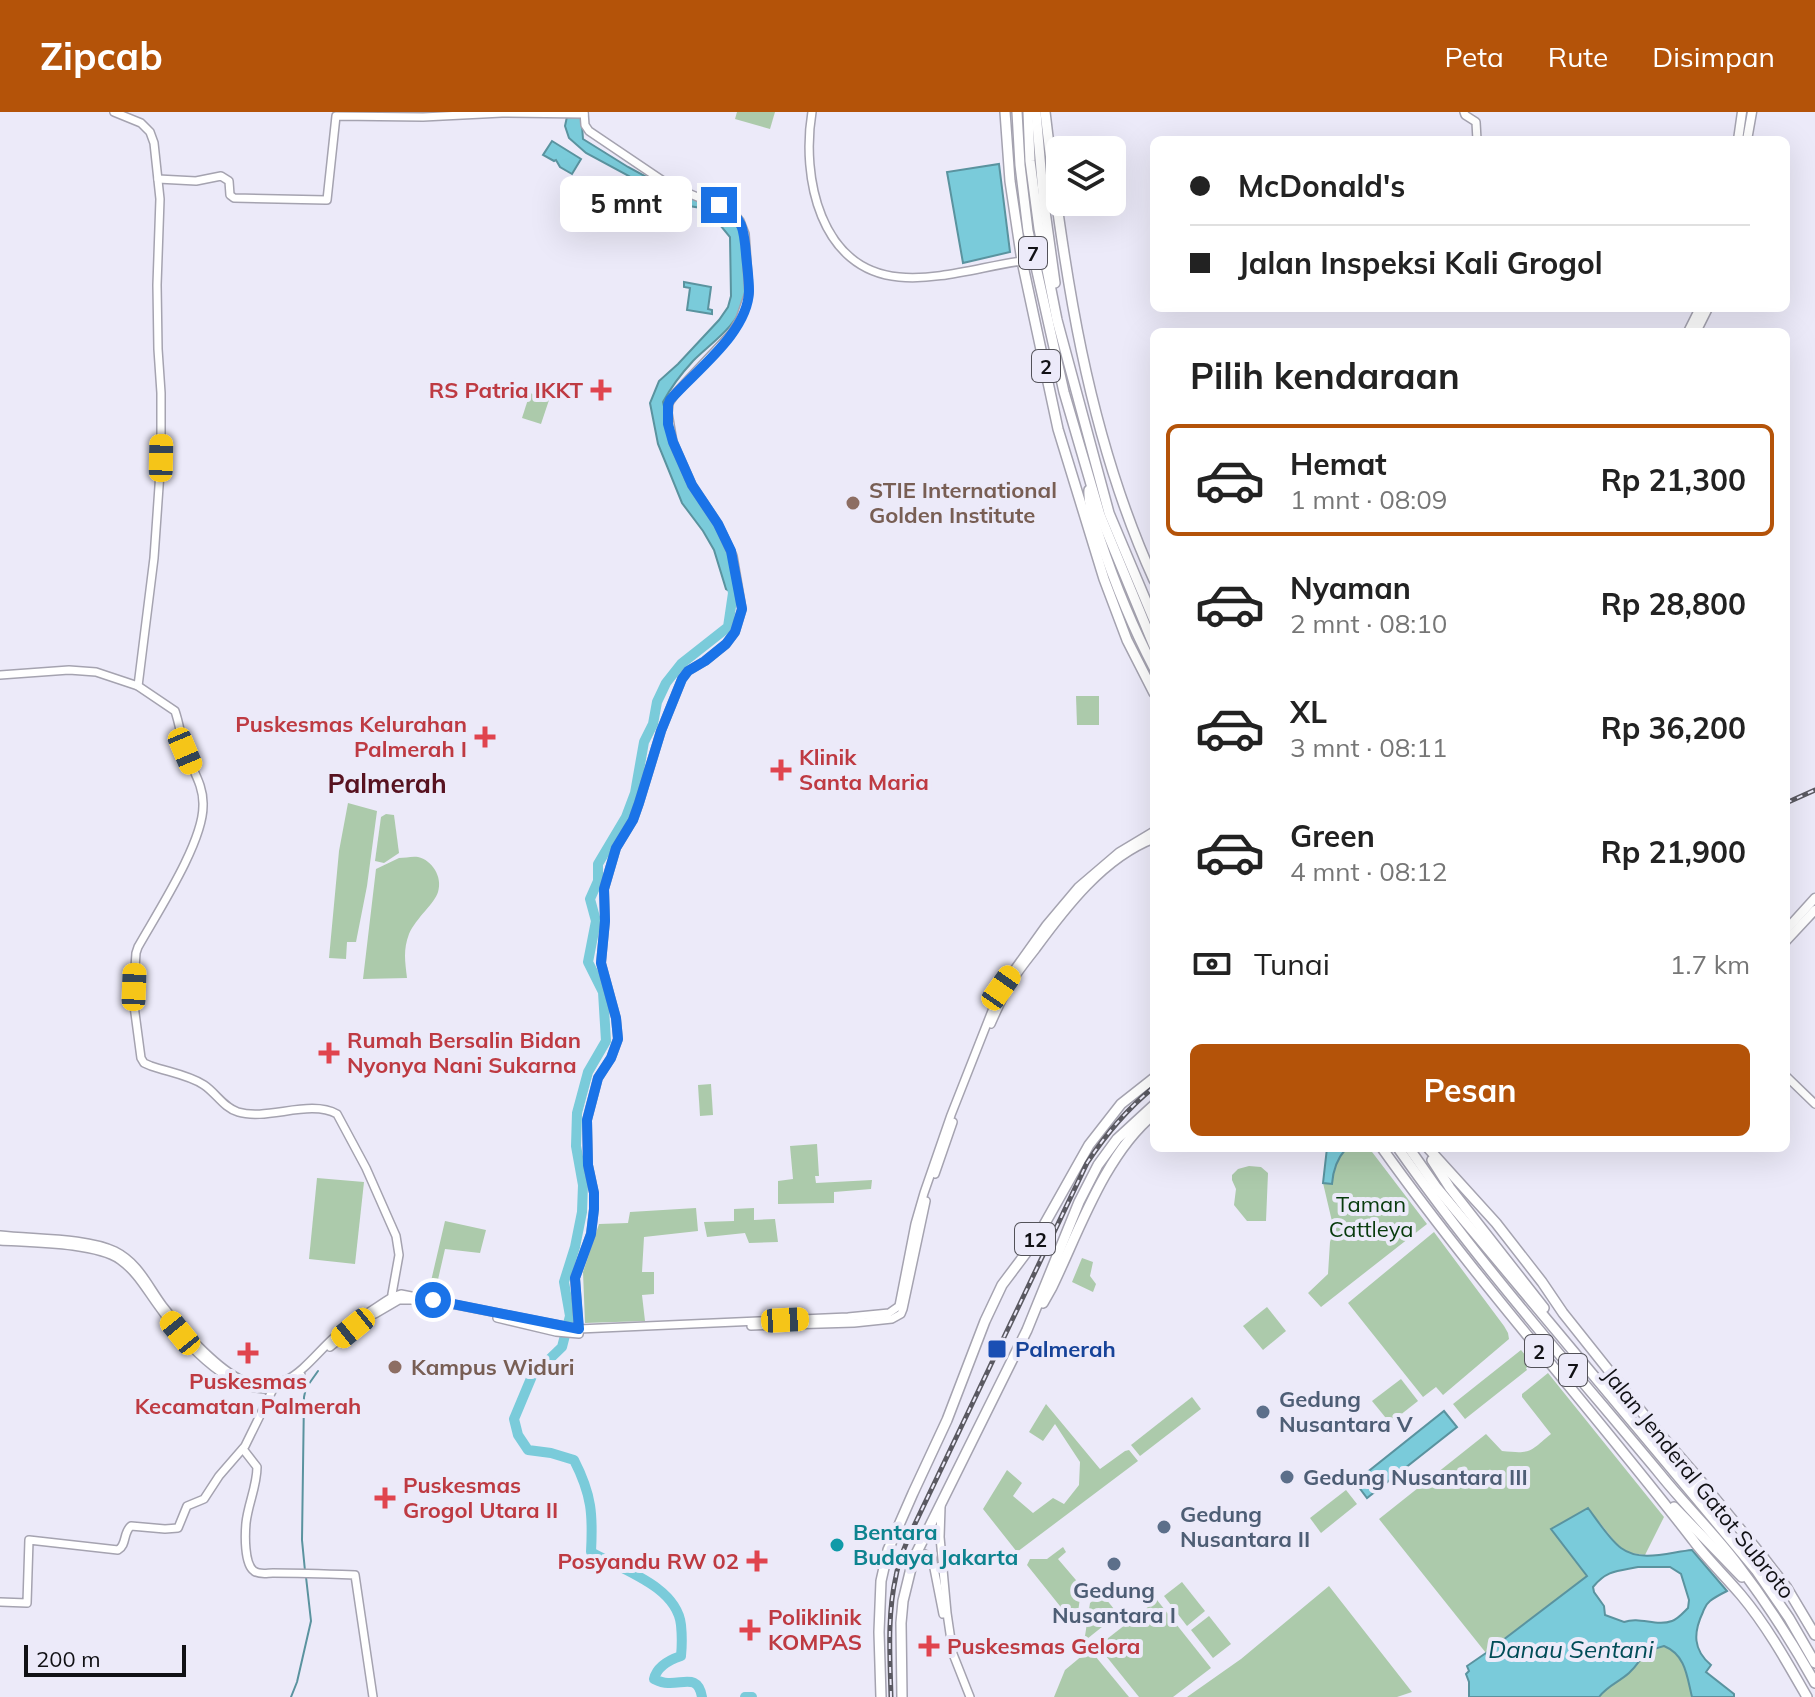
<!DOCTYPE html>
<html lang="id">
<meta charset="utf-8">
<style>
body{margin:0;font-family:Mulish,sans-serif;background:#f6f6f6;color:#222;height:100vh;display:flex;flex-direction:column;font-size:30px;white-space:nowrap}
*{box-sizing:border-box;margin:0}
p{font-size:26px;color:#767676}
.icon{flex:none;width:44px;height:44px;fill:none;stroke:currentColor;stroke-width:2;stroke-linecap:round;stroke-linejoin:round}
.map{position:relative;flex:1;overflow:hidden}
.panel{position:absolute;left:1150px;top:216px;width:640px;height:824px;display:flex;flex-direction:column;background:#fff;border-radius:12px;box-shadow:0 8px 32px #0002}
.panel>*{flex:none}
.guide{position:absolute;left:1150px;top:24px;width:640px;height:176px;border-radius:12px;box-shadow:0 8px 32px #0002;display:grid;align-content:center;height:176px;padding:0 40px;background:#fff}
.buttons{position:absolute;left:1046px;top:24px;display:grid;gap:16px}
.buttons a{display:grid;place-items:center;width:80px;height:80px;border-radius:12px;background:#fff;box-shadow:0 8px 32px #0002;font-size:40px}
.scale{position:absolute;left:24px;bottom:20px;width:162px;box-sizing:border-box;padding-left:8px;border:4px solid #111115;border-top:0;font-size:22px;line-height:28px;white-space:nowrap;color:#111115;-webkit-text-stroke:6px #eceaf9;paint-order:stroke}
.end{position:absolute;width:36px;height:36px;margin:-18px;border:10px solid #1a73e8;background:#fff;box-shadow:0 0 0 4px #fff}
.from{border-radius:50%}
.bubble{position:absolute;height:56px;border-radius:12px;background:#fff;box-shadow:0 8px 32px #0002;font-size:26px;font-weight:700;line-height:56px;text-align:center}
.car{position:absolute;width:24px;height:48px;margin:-24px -12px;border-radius:10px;box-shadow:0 0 6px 2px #0007;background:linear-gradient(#f5c518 24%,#345 0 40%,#f5c518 0 76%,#345 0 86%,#f5c518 0)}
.guide b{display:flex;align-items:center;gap:28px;height:76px;font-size:30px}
.guide b+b{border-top:2px solid #e0e0e0}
.guide i{width:20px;height:20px;background:#222}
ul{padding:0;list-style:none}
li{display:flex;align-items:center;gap:24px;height:112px;margin:0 16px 12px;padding:0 24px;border:4px solid transparent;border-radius:12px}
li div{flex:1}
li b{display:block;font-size:30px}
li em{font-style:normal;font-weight:700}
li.on{border-color:#b45309}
li>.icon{width:72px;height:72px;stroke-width:1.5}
h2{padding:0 40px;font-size:36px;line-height:96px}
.pay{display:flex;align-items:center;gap:20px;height:88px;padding:0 40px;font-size:30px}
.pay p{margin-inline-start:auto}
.button{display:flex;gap:16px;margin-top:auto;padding:16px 40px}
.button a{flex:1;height:92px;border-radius:12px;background:#b45309;color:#fff;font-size:32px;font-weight:700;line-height:92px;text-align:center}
header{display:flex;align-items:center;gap:48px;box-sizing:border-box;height:112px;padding:0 40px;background:#b45309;color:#fff}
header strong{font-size:38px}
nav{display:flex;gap:44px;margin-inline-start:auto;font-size:28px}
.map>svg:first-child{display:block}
</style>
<header>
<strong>Zipcab</strong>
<nav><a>Peta</a><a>Rute</a><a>Disimpan</a></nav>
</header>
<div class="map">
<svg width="1815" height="1585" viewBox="0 0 1815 1585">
<rect width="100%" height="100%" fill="#eceaf9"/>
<g fill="#accaab">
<polygon points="737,0 775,0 770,17 735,7"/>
<polygon points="530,281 549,288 541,312 522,306"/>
<polygon points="1076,584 1099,584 1099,613 1077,613"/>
<polygon points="348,691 377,699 367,774 356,830 347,830 346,847 329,846 339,739"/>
<polygon points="386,702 394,703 399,741 384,751 375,749 381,705"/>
<path d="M399 746C405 746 412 744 418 745 432 748 443 765 438 780 435 791 416 806 409 822 403 838 405 849 407 866L363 867 376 757Z"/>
<polygon points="711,972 713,1003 700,1004 698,973"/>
<polygon points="817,1032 819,1064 815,1064 816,1071 872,1068 871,1077 834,1080 834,1091 778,1092 778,1069 793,1067 790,1034"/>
<path d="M1361 1036H1369L1427 1112 1321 1195 1308 1181 1328 1162 1330 1130 1334 1118 1323 1071 1332 1072C1333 1058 1336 1048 1345 1038L1353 1039Z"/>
<polygon points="1249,1054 1261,1055 1268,1061 1266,1109 1247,1109 1234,1093 1236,1077 1232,1068 1232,1063 1238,1057"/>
<polygon points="317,1066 364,1070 355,1152 309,1147"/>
<polygon points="696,1096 698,1119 644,1125 642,1160 654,1160 654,1182 642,1183 645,1209 585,1211 583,1160 599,1112 628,1111 630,1100"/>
<polygon points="754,1096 754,1108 775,1107 778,1130 749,1131 745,1121 707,1125 704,1110 734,1109 734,1097"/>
<polygon points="445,1109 486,1118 480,1141 445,1137 434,1185 428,1182"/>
<polygon points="1434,1120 1504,1214 1508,1221 1509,1227 1443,1283 1436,1275 1423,1285 1348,1191"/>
<polygon points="1082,1146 1093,1150 1090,1164 1096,1172 1093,1180 1072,1170"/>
<polygon points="1267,1195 1286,1219 1263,1238 1243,1214"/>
<polygon points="1521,1238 1532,1251 1526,1256 1527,1258 1465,1307 1453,1292"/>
<path d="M1548 1261 1664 1405 1645 1443 1631 1441 1620 1436 1588 1396 1552 1418 1588 1464 1486 1541 1379 1407 1486 1322 1502 1339C1532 1342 1529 1340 1551 1322L1522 1285V1282Z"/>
<polygon points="1401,1267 1418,1289 1390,1311 1372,1289"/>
<polygon points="1192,1285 1201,1297 1140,1344 1131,1333"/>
<polygon points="1046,1292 1100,1357 1125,1339 1129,1338 1138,1349 1017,1440 983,1397 1007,1358 1022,1371 1013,1384 1033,1401 1053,1386 1064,1392 1079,1373 1080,1350 1055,1312 1043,1329 1029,1320"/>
<polygon points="1346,1378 1357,1392 1321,1421 1310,1406"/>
<polygon points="1063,1435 1066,1440 1058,1447 1087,1481 1080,1486 1076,1514 1027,1453 1030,1447 1047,1447"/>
<polygon points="1182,1470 1205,1499 1187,1514 1164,1484"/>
<polygon points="1329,1474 1412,1580 1397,1585 1187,1585 1241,1547"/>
<polygon points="1102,1482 1118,1502 1087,1527 1085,1524 1090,1491"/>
<polygon points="1157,1488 1211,1556 1173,1585 1139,1585 1098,1534"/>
<polygon points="1209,1504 1231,1532 1213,1546 1191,1518"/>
<path d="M1664 1534C1686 1543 1687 1565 1692 1585H1599C1607 1574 1619 1570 1629 1561 1645 1546 1638 1541 1664 1534Z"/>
<polygon points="1089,1538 1091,1539 1129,1585 1054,1585 1065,1558"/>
</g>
<g fill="#7acbda" stroke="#5a939f" stroke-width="2" fill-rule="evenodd">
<path d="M568 0H581L583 27 628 55 676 81 712 92 724 101 745 123C745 139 748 173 745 187 738 214 711 231 693 249 681 262 671 275 663 290L674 339 686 369 717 415 726 433 738 484 726 477 714 438 703 419 682 391 658 332 650 291 659 269 678 252 719 208 728 195 731 184 730 125 716 108 701 96 671 91 629 64 586 41 569 26 565 14Z"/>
<polygon points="552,29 581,47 572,62 560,55 556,48 554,49 543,43"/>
<polygon points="999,52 1010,140 963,151 947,60"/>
<polygon points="684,170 711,175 708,197 712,198 712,202 687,198 690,176 684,175"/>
<path d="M1327 1036H1361L1353 1039 1345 1038C1336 1048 1333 1059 1332 1072L1323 1071Z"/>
<polygon points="1444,1299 1457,1315 1367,1386 1355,1370"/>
<path d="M1588 1396C1597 1408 1610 1428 1621 1436 1641 1451 1670 1440 1692 1438L1727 1479C1721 1482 1715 1485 1710 1489 1705 1493 1705 1495 1703 1500 1693 1521 1693 1538 1711 1553L1706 1560 1734 1582V1585H1692C1687 1565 1686 1543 1664 1534 1638 1541 1645 1546 1629 1561 1619 1570 1607 1574 1599 1585H1469V1570L1466 1562 1469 1559 1467 1554 1486 1541 1587 1464 1551 1417ZM1638 1455H1670L1681 1462 1689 1488 1688 1496C1683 1501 1678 1507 1672 1509 1656 1515 1640 1504 1624 1510L1605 1503 1604 1494 1594 1480 1593 1475C1607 1458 1618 1459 1638 1455Z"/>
</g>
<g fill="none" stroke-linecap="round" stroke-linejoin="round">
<g stroke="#5a939f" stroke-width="2">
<polyline points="305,1459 302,1428 304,1285 306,1276 318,1259"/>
<polyline points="291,1585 297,1570 311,1509 306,1465"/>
</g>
<g stroke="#7acbda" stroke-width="10">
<path d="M702 1585C698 1562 684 1572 668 1571 663 1571 658 1569 654 1567 657 1554 669 1548 681 1544 682 1534 682 1523 681 1513 677 1474 620 1457 591 1440 593 1403 592 1383 574 1348L551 1341 528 1338 518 1323 514 1307 532 1264 562 1235 570 1204 564 1170 575 1135 582 1100 583 1073 576 1034 577 1001 588 960 606 929 603 880 588 850 596 809 590 787 598 769V752L626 705 635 681 644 630 653 612 657 590 666 571 681 552 728 515 733 481 731 470"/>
<polyline points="745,1585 752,1585"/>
</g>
<defs>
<g id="secondary">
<polyline points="114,0 141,11 150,20 154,31 160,87 157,173 158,237 161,281 161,346 154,446 138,574"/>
<path d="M812 0C801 65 820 158 899 165 938 169 984 154 1022 149"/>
<polyline points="1464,0 1465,3 1476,10 1477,28"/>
<polyline points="158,67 196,69 221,64 229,69 230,83 234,86 326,88 327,88 336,4 423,5 502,1 584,2"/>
<path d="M0 563 69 558 96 560 138 574 175 599C180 613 181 628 186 641 193 659 204 674 203 694 203 731 157 801 138 835L136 841 133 886 141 946 144 951 151 954C168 960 189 963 204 973 216 981 224 996 238 1000 267 1009 310 987 337 1002L366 1056 396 1124 399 1143 392 1182 394 1189"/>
<path d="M991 912C996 901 1001 889 1007 878 1015 863 1026 850 1036 837 1066 796 1104 746 1154 727"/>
<polyline points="1786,964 1815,992"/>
<polyline points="935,1062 953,1010"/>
<path d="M0 1123C33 1127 86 1125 115 1139 139 1151 148 1174 163 1194 180 1216 214 1253 238 1266 250 1273 273 1273 286 1268 304 1260 321 1236 337 1223 354 1209 374 1197 392 1185L401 1182 579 1217 848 1205 889 1201 899 1194 915 1112 924 1081 951 1003 1001 876 1046 813 1078 775 1119 740 1154 719"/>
<path d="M0 1129C31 1131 95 1131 120 1148 137 1160 147 1179 159 1195 187 1235 249 1307 301 1263"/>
<polyline points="375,1202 399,1188 414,1188"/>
<polyline points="497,1206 556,1220 579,1222"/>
<polyline points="751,1214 854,1211 892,1207 901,1202 903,1197 926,1089"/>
<polyline points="579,1221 575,1166 591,1122 594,1097 594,1081 588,1053 587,1008 598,966 611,946 618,927 616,906 601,851 605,809 604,777 616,736 633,708 639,691 661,619 682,567 688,559 705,549 726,532 735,520 742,497 733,444 718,412 692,373 673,330 668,301 669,291 675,282 732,221 740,207 749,181 745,122 740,109 733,100 669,73 589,19 585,13 584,0"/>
<polyline points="330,1235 351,1218"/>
<path d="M243 1337 257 1355C257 1374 248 1392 246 1411 245 1422 244 1452 254 1459 259 1463 267 1461 273 1461 301 1461 328 1462 355 1463L373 1585"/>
<polyline points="941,1395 940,1425 947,1501 953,1542 970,1585"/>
<polyline points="916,1445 925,1442 932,1446 943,1502"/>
<path d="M0 1490 27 1491 29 1428 118 1438C127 1433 123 1420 131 1414L165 1417 178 1416 187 1394 204 1387 219 1364 245 1334 275 1273"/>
</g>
<g id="primary">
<polyline points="1738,28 1742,0"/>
<polyline points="1747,28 1752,0"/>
<polyline points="1688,220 1700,196"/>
<polyline points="1696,220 1708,196"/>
<polyline points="1786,818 1815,786"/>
<polyline points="1786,829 1815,798"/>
</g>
<g id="highway">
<polyline points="1005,0 1010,69 1022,149 1058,317 1104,467 1127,528 1154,581"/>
<polyline points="1017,0 1020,53 1028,119 1064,280 1100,403 1154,534"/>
<polyline points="1028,0 1030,49 1039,117 1057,208 1109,401 1154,508"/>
<polyline points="1036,0 1044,92 1055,171"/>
<path d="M1045 0C1064 160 1087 321 1154 468"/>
<path d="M1089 378C1088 394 1095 411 1100 427 1115 472 1132 514 1154 556"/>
<path d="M1382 1036C1479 1172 1591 1296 1693 1428 1707 1447 1725 1464 1741 1483 1767 1514 1787 1550 1807 1585"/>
<path d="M1398 1036C1478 1150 1571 1255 1660 1362 1684 1392 1712 1419 1735 1449 1765 1488 1791 1528 1815 1571"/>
<polyline points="1409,1036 1437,1076 1756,1458 1789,1506 1815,1551"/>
<polyline points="1428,1036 1496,1111 1542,1170 1563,1201 1653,1314 1700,1368 1763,1445 1787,1476 1815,1523"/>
<polyline points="1432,1048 1450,1076 1544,1196"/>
<path d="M1043 1191 1052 1175C1079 1119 1105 1042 1154 1002"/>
<polyline points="1662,1338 1719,1400"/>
<polyline points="1674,1395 1742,1465"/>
<polyline points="881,1585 879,1520 881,1469 888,1438 913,1381 947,1308 985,1209 1002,1173 1035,1129 1089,1033 1121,992 1154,966"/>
<polyline points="902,1585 901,1511 903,1489 913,1448 1027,1218 1079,1090 1098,1053 1117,1027 1154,993"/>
</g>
</defs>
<use href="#secondary" stroke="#a5a3b0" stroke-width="10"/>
<use href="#primary" stroke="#a5a3b0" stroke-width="11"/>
<use href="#highway" stroke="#a5a3b0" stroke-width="12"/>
<use href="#secondary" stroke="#fff" stroke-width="7"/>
<use href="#primary" stroke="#fff" stroke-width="8"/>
<use href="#highway" stroke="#fff" stroke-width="9"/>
<defs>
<g id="rail">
<polyline points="1786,691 1815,678"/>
<path d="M891 1585C890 1545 887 1503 896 1464 899 1447 906 1431 913 1416L1087 1051C1106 1022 1127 997 1154 975"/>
</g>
</defs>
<use href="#rail" stroke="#5a5961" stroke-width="5"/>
<use href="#rail" stroke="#eceaf9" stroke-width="2" stroke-dasharray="6" stroke-linecap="butt"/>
</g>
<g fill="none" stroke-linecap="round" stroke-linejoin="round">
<path stroke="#1a73e8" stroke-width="10" d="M433 1188 579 1217 575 1166 591 1122 594 1097V1081L588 1053 587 1008 598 966 611 946 618 927 616 906 601 851 605 809 604 777 616 736 633 708 639 691 661 619 682 567 688 559 705 549 726 532 735 520 742 497 731 439 718 412 692 373 673 330 668 312V293L670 288C695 259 748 221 749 179 749 167 747 154 746 142 744 117 743 104 719 93"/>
</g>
<g fill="#e0444e" stroke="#eceaf9" stroke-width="3">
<path d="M597 266h8v8h8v8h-8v8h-8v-8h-8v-8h8z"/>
<path d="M481 613h8v8h8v8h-8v8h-8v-8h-8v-8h8z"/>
<path d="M777 646h8v8h8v8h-8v8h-8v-8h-8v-8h8z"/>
<path d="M325 929h8v8h8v8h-8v8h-8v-8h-8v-8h8z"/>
<path d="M244 1229h8v8h8v8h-8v8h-8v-8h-8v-8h8z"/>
<path d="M381 1374h8v8h8v8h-8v8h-8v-8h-8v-8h8z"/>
<path d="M753 1437h8v8h8v8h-8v8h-8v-8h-8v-8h8z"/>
<path d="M746 1506h8v8h8v8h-8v8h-8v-8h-8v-8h8z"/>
<path d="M925 1522h8v8h8v8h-8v8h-8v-8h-8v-8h8z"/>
</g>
<g fill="#8d6e63" stroke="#eceaf9" stroke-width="3">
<circle cx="853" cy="391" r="8"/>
<circle cx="395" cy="1255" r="8"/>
</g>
<rect fill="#1a4fb4" stroke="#eceaf9" stroke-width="3" x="987" y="1227" width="20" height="20" rx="4"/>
<g fill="#5c6f8a" stroke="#eceaf9" stroke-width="3">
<circle cx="1263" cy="1300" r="8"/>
<circle cx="1287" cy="1365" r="8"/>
<circle cx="1164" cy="1415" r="8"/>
<circle cx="1114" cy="1452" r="8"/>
</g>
<circle fill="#0f9aa8" stroke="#eceaf9" stroke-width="3" cx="837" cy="1433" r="8"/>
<g text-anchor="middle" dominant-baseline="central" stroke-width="8" stroke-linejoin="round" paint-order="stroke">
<g fill="#eceaf9" stroke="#535259" stroke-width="2">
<rect x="1019" y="125" width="28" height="32" rx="6"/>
<rect x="1032" y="238" width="28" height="32" rx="6"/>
<rect x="1015" y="1111" width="40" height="32" rx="6"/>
<rect x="1525" y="1223" width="28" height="32" rx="6"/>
<rect x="1559" y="1242" width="28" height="32" rx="6"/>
</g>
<g font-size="20" font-weight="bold" fill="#111115">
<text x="1033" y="141">7</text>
<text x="1046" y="254">2</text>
<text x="1035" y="1127">12</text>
<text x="1539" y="1239">2</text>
<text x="1573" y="1258">7</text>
</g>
<g font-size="22" font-weight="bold" fill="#be3a42" stroke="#eceaf9" text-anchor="start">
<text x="583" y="278" text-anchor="end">RS Patria IKKT</text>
<text x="467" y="612" text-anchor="end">Puskesmas Kelurahan<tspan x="467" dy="25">Palmerah I</tspan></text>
<text x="799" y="645">Klinik<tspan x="799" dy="25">Santa Maria</tspan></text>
<text x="347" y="928">Rumah Bersalin Bidan<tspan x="347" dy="25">Nyonya Nani Sukarna</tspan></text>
<text x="248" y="1269" text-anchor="middle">Puskesmas<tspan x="248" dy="25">Kecamatan Palmerah</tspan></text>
<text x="403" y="1373">Puskesmas<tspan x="403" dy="25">Grogol Utara II</tspan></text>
<text x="739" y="1449" text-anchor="end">Posyandu RW 02</text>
<text x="768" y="1505">Poliklinik<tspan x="768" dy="25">KOMPAS</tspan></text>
<text x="947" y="1534">Puskesmas Gelora</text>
</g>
<g font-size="22" font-weight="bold" fill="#785e54" stroke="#eceaf9" text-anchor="start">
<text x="869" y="378">STIE International<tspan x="869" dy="25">Golden Institute</tspan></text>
<text x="411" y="1255">Kampus Widuri</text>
</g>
<g font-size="22" fill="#083b0d" stroke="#eceaf9">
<text x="1371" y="1092">Taman<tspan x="1371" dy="25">Cattleya</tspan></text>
</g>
<g font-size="22" font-weight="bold" fill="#164399" stroke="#eceaf9" text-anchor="start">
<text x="1015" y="1237">Palmerah</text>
</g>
<g font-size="22" font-weight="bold" fill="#4e5e75" stroke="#eceaf9" text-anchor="start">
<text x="1279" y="1287">Gedung<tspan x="1279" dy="25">Nusantara V</tspan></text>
<text x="1303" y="1365">Gedung Nusantara III</text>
<text x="1180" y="1402">Gedung<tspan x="1180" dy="25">Nusantara II</tspan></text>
<text x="1114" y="1478" text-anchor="middle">Gedung<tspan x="1114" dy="25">Nusantara I</tspan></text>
</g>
<g font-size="22" fill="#111115" stroke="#eceaf9">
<text transform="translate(1699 1371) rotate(51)">Jalan Jenderal Gatot Subroto</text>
</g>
<g font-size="22" font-weight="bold" fill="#0d838f" stroke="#eceaf9" text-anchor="start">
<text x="853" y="1420">Bentara<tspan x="853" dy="25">Budaya Jakarta</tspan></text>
</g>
<g font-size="24" font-style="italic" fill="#004c57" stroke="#eceaf9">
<text x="1571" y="1537">Danau Sentani</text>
</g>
<g font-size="26" font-weight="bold" fill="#571220" stroke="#eceaf9">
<text x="387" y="671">Palmerah</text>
</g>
</g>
</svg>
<div class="buttons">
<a><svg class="icon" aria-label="layers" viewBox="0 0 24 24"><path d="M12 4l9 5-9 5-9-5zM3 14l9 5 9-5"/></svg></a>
</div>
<div class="scale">200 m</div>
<i class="end from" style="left:433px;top:1188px"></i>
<i class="end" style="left:719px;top:93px"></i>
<div class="bubble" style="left:560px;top:64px;width:132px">5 mnt</div>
<i class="car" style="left:161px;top:346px;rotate:1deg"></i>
<i class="car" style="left:185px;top:639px;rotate:157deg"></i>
<i class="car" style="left:134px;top:875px;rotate:2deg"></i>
<i class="car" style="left:1001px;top:876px;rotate:35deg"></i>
<i class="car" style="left:785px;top:1208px;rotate:87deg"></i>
<i class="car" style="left:353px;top:1216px;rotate:231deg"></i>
<i class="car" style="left:180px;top:1221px;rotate:321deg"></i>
<div class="guide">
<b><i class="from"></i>McDonald's</b>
<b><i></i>Jalan Inspeksi Kali Grogol</b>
</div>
<section class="panel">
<h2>Pilih kendaraan</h2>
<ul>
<li class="on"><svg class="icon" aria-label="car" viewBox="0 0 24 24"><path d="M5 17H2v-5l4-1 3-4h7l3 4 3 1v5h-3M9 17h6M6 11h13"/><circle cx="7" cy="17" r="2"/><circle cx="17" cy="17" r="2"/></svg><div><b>Hemat</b><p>1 mnt · 08:09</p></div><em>Rp 21,300</em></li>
<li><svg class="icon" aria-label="car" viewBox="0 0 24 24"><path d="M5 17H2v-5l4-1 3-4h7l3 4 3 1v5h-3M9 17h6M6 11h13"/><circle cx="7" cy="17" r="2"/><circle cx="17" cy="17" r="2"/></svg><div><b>Nyaman</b><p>2 mnt · 08:10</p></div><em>Rp 28,800</em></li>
<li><svg class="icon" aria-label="car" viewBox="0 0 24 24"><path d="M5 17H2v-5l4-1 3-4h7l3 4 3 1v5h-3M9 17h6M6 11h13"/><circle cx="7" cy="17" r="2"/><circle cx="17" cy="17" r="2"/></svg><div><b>XL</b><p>3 mnt · 08:11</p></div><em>Rp 36,200</em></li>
<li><svg class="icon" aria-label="car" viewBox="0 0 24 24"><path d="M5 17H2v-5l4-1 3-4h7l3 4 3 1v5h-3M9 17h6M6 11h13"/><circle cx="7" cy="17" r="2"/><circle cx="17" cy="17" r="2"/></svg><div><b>Green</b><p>4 mnt · 08:12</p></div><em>Rp 21,900</em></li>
</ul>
<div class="pay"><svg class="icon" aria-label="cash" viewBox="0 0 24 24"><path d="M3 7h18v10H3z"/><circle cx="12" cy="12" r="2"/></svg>Tunai<p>1.7 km</p></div>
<div class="button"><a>Pesan</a></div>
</section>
</div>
